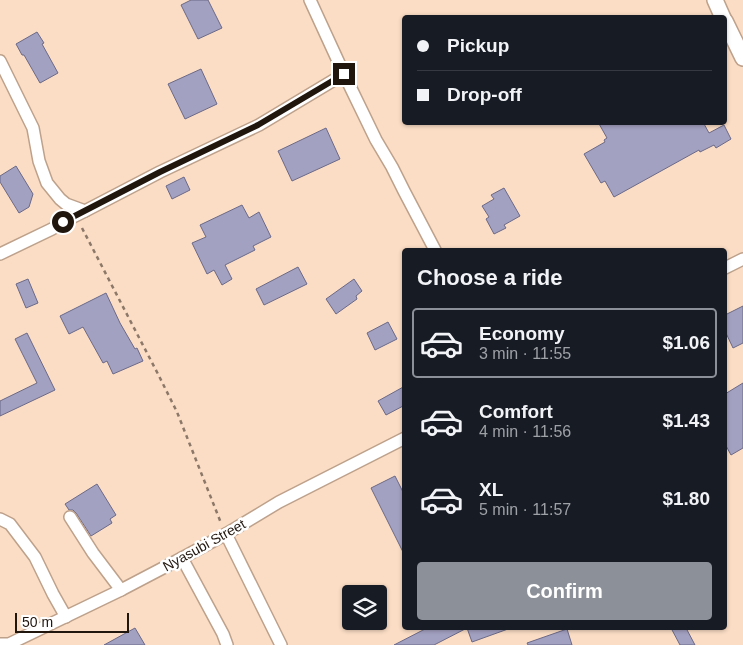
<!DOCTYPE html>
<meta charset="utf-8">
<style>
body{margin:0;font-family:Helvetica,sans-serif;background:#20242c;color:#f1f3f6;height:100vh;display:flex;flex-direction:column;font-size:19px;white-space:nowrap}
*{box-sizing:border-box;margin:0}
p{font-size:16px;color:#9ea1a6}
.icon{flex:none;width:28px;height:28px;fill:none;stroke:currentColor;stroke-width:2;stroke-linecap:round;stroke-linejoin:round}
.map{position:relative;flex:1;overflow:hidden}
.sheet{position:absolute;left:402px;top:248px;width:325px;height:382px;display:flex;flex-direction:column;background:#171b24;border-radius:5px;box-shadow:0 1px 4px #0004}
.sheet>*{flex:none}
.top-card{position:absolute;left:402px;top:15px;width:325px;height:110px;border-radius:5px;box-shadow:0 1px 4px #0004;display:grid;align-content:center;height:110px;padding:0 15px;background:#171b24}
.controls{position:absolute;left:342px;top:585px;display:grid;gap:10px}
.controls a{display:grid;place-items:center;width:45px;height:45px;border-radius:5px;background:#171b24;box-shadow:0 1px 4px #0004;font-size:25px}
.scale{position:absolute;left:15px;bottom:12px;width:114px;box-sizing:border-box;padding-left:5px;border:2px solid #21160e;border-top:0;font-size:14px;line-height:18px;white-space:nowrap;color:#21160e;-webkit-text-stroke:4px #fff;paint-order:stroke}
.end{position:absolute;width:22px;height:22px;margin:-11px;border:6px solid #21160e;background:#fff;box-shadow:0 0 0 2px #fff}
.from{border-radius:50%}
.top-card b{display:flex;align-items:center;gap:18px;height:48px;font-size:19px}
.top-card b+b{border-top:1px solid #363941}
.top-card i{width:12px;height:12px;background:#f1f3f6}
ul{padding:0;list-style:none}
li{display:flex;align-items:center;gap:15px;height:70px;margin:0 10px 8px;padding:0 5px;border:2px solid transparent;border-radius:5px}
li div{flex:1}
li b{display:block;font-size:19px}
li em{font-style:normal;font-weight:600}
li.current{border-color:#8c9099}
li>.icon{width:45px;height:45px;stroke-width:1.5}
h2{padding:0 15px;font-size:22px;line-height:60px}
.button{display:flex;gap:10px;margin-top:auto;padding:10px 15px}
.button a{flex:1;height:58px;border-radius:5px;background:#8c9099;color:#fff;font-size:20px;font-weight:600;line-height:58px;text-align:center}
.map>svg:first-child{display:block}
</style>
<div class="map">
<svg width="743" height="645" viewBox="0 0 743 645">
<rect width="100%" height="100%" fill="#fbddc5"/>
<g fill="#a3a1c1" stroke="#6b6987">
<polygon points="191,0 208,0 222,28 198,39 181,5"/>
<polygon points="37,32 44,43 42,44 58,73 40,83 24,55 22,55 16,44"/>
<polygon points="201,69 217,104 185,119 168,84"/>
<polygon points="598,122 703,122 709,133 724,125 731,139 716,148 714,145 700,152 699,150 614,197 605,181 601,183 584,154 605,142 604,140 607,138"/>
<polygon points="326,128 340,159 292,181 278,151"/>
<polygon points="16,166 33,194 29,207 19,213 0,182 0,176"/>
<polygon points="184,177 190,190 172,199 166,186"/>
<polygon points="504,188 520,216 504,225 506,228 494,234 486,219 489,217 482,206 494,199 491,195"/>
<polygon points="242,205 249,218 259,212 271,237 253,246 255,250 225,265 232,279 222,285 214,270 207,274 192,243 206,237 200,225"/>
<polygon points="298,267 307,284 264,305 256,289"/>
<polygon points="28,279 38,303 26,308 16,284"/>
<polygon points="354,279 362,291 356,296 357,299 336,314 326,299"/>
<polygon points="106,293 120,323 135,349 137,348 143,361 113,374 107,361 103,363 83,327 69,334 60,316"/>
<polygon points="743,306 743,343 733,348 725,331 725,315"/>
<polygon points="388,322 397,339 375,350 367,333"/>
<polygon points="27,333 55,390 0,416 0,401 37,383 15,339"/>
<polygon points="743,383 743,448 731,455 725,444 725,394"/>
<polygon points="405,386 405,405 386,415 378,401"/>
<polygon points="395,476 405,496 405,556 371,488"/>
<polygon points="97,484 116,515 110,519 112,523 91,536 76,513 73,510 69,510 65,504"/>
<polygon points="135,628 145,645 104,645"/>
<polygon points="427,628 507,628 508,629 472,642 467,628 434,645 394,645"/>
<polygon points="671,628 686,628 695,645 680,645"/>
<polygon points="567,629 572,645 528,645 527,643"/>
</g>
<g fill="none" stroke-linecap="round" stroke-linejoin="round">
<defs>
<g id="minor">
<polyline points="310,0 344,74 376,140 392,167 404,191 435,250"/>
<polyline points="0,61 33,128 39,161 47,183 60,199 66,204 85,211"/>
<polyline points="0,254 52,229 75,216 85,211 160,172 259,125 344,74"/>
<polyline points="725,268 743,259"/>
<polyline points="70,517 93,553 121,590"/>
<polyline points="0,519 10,524 35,557 53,594 66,617"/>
<polyline points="226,534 281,645"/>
<polyline points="182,558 223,634 227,645"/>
<polyline points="0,644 9,644 121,590 182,558 226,534 279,502 405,438"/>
</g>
<g id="tertiary">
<polyline points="715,0 723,18"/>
<polyline points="725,21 743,58"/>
</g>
</defs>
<use href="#minor" stroke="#bea18b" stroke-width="14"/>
<use href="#tertiary" stroke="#bea18b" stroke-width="18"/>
<polyline stroke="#8c7868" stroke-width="2.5" stroke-dasharray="4 4" stroke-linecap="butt" points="82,228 159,376 177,412 221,523"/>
<use href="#minor" stroke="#fff" stroke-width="11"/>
<use href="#tertiary" stroke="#fff" stroke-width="15"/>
</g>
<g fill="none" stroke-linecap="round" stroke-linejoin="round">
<polyline stroke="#21160e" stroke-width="6" points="63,222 160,172 258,125 344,74"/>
</g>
<g text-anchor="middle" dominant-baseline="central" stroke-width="5" stroke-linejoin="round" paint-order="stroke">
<g font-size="14" fill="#21160e" stroke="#fff">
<text transform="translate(204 545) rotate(-29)">Nyasubi Street</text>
</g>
</g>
</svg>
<div class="controls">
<a><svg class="icon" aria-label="layers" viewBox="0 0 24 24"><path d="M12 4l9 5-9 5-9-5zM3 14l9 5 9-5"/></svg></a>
</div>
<div class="scale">50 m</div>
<i class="end from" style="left:63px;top:222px"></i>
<i class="end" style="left:344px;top:74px"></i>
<div class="top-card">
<b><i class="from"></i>Pickup</b>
<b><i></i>Drop-off</b>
</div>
<section class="sheet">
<h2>Choose a ride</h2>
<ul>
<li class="current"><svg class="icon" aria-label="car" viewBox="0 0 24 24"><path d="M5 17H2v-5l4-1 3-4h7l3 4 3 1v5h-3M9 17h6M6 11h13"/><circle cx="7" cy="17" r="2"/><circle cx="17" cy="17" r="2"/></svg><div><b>Economy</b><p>3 min · 11:55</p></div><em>$1.06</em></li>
<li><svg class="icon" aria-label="car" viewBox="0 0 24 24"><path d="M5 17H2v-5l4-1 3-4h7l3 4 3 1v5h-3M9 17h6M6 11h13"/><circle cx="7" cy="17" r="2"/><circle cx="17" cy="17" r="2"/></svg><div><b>Comfort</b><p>4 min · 11:56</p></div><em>$1.43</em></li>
<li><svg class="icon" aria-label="car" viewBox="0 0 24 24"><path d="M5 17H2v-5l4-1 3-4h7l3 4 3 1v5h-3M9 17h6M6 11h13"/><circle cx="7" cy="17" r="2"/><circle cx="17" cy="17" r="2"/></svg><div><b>XL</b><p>5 min · 11:57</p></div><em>$1.80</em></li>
</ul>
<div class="button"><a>Confirm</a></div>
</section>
</div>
